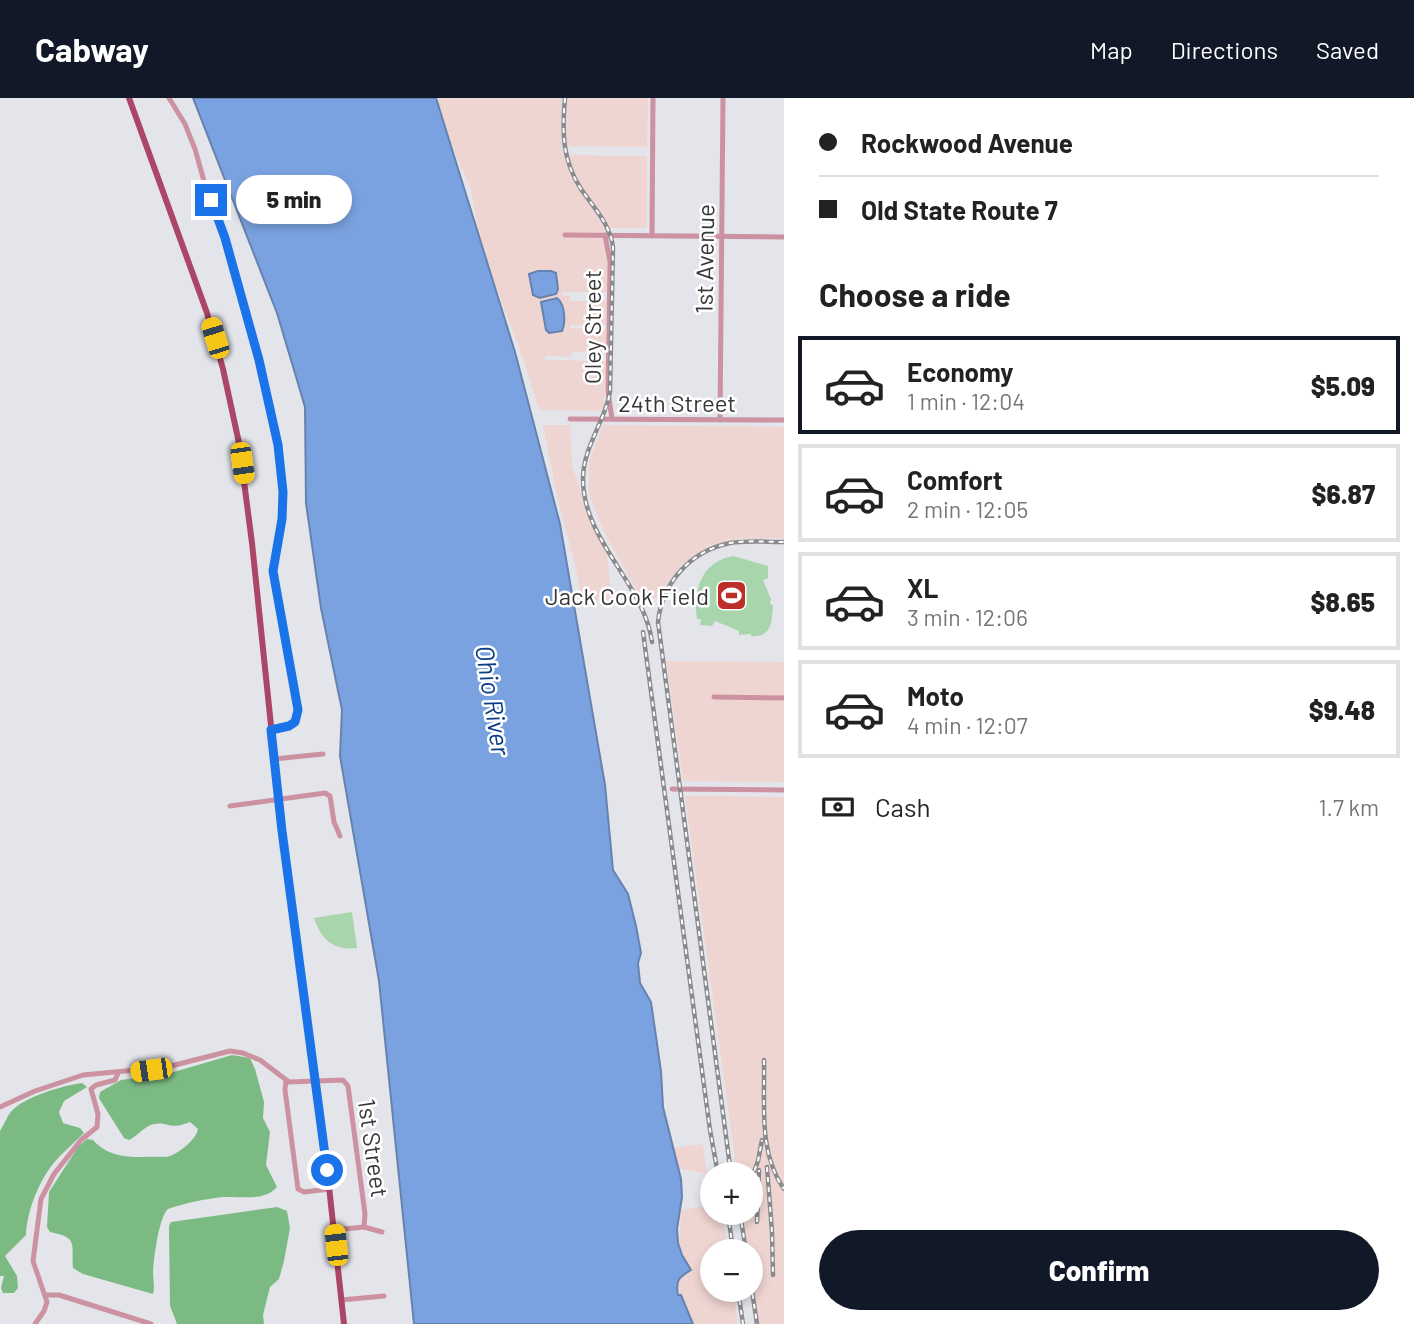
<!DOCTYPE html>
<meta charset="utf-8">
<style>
body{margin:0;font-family:Barlow,sans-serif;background:#f6f6f6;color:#222;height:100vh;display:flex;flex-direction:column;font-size:26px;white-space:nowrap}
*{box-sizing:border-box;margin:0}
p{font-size:23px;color:#767676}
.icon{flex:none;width:38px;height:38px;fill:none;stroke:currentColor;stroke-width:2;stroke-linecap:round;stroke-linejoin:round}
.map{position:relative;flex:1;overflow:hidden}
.drawer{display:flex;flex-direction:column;background:#fff;width:630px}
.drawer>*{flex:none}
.banner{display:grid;align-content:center;height:154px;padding:0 35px;background:#fff}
.controls{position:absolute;left:700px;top:1064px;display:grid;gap:14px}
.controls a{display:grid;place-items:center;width:63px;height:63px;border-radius:50%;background:#fff;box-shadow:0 4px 10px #0003;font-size:35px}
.end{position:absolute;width:32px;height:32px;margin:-16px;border:9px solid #1a73e8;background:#fff;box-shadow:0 0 0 4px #fff}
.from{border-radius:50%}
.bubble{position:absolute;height:49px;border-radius:24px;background:#fff;box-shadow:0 4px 10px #0003;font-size:23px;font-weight:800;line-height:49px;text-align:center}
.car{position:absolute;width:21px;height:42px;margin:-21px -10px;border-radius:9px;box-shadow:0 0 5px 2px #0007;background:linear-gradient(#f5c518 24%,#345 0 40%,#f5c518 0 76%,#345 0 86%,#f5c518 0)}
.banner b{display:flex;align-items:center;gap:24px;height:66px;font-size:26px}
.banner b+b{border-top:2px solid #e0e0e0}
.banner i{width:18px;height:18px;background:#222}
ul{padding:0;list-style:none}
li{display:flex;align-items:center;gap:21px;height:98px;margin:0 14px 10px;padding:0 21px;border:4px solid #e0e0e0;border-radius:0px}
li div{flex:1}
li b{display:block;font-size:26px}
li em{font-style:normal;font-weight:800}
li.active{border-color:#111827}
li>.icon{width:63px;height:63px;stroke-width:1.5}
h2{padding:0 35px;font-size:32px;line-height:84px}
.pay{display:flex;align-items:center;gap:18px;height:77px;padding:0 35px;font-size:26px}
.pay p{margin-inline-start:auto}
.primary-button{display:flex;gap:14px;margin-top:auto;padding:14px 35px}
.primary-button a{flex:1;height:80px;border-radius:42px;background:#111827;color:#fff;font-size:28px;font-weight:800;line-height:80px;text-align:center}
header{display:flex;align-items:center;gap:42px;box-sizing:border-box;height:98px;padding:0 35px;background:#111827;color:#fff}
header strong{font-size:33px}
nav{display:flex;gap:38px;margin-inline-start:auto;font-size:24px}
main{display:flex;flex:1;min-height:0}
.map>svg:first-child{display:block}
</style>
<header>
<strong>Cabway</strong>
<nav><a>Map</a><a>Directions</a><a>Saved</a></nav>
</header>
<main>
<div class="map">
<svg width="784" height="1226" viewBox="0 0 784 1226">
<rect width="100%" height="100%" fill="#e4e5ea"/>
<polygon fill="#d7d9e4" points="561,0 567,0 566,52 569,61 579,84 609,130 605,130 578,90 561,53"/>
<g fill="#efd5d1">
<polygon points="437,0 561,0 561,52 575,84 607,134 607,194 563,194 563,198 570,198 570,203 607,203 606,227 570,227 570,230 606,231 606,254 572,254 571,259 545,258 545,262 606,263 604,313 539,312 524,263 487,165 479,137 471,91 451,46"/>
<polygon points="567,0 648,0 647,49 566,48"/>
<polygon points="568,57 647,58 647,130 609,130 579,84"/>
<polygon points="543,327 570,327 572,367 588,416 607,457 612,503 580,502 577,474 558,403"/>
<polygon points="603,327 784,329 784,440 737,441 708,448 681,467 668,484 660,500 641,500 604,434 589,396 589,363"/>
<polygon points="666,563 784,564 784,684 683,683"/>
<polygon points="685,698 784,699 784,1226 758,1226 751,1173 751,1153 748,1153 743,1115 751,1115 751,1076 737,1076"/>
<polygon points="703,1046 707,1076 679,1070 673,1050"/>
<polygon points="712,1107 712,1115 722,1115 728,1153 712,1153 712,1192 733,1192 738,1226 693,1226 679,1195 678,1188 681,1178 690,1174 691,1169 687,1165 679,1147 681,1112"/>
</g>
<g fill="#a8d5ac">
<path d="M733 458 768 468V480L763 482 771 501 770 506 773 507C772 523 772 540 751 538V536L739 537V533L715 523 712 528 700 527 701 521H697C693 492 701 464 733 458Z"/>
<path d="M352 814 357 850C333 853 321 841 314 820Z"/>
</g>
<g fill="#7bba83">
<path d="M232 957 250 960 255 971 264 1004 263 1020 270 1034 266 1067 277 1089C264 1104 240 1098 223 1099 205 1101 185 1105 168 1111 159 1119 154 1158 153 1172 153 1181 155 1188 153 1196L83 1176 73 1170C71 1145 79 1140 50 1134L47 1129 49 1094 78 1049 87 1041 93 1042C112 1064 141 1058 167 1059 178 1056 196 1042 198 1031L190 1024C168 1033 170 1023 154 1026 144 1028 138 1038 129 1042L124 1040 102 1005 99 1000 100 994 121 982 167 976Z"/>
<path d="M82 985 87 989 64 1003 59 1014 63 1025 80 1030 84 1035C76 1043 68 1050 60 1058 41 1077 27 1111 26 1137L5 1158 17 1178 18 1190 14 1195H3L1 1190 4 1178H0V1033C5 1025 8 1015 15 1010 28 998 65 987 82 985Z"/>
<polygon points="277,1109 287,1113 290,1130 284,1163 279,1181 270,1189 263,1217 264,1226 177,1226 170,1208 169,1128 171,1124"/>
</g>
<g fill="#7aa2e0" stroke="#6682ae" stroke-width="2">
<path d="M193 0H436L515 254 560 426 605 687 613 772 628 796 636 828 641 855 638 865 640 885 651 904 661 973 663 1009 681 1081 682 1099 677 1131 678 1145 682 1157 691 1172C680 1179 675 1181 678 1197H681L693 1226H414L379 883 340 658 342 612 321 510 306 405 305 309 277 215Z"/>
<polygon points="538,173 551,173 556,175 558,191 556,196 540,200 533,197 529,176"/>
<path d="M557 200C565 206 566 224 562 233L549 235 546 232 541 204Z"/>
</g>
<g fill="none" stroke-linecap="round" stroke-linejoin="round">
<g stroke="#cc92a1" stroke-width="5">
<path d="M169 0 185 26 195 51 204 83 225 140 259 262 274 327 283 394 282 421 273 473 298 612C297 628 285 629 271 632"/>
<polyline points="565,137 784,139"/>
<polyline points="605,137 610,164 608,294 612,321"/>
<polyline points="652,138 653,0"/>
<polyline points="570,321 784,322"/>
<polyline points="720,322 723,0"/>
<polyline points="714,599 784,600"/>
<polyline points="274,661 323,656"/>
<polyline points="672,691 784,692"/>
<polyline points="230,708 325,695 330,698 334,724 340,738"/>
<polyline points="286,983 285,992 298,1091 304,1094 330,1091"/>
<polyline points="0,1009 35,993 83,977 167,969 230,953 243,955 260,962 289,984 343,982 348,988 365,1116 364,1129 334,1132"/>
<polyline points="364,1129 382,1134"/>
<polyline points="46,1197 59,1197 151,1226"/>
<polyline points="341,1202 384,1198"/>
<polyline points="35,1226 44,1213 47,1204 33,1163 41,1101 54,1076 81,1042 97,1029 98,1016 91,991 96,987 115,982 118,975"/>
</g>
<polyline stroke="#ac4668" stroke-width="6" points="129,0 207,215 223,271 239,345 252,445 282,733 325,1052 344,1226"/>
<defs>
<g id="rail">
<path d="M565 0C562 33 562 62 581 91 594 110 610 126 613 149L610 294C605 324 583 349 583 381 583 443 644 485 652 544"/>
<polyline points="643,534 710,1032 718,1076"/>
<path d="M764 962C765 1006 758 1054 784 1091"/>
<polyline points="767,1069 772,1134 773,1177"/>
<path d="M731 1076 658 524C662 485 690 453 730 445 747 442 766 444 784 444"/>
<polyline points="751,1082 758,1063 762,1042"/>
<polyline points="728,1115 733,1153"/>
<polyline points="740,1115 746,1153"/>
<polyline points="757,1124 759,1072"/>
<polyline points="751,1186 757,1226"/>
<polyline points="738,1192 743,1226"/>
</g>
</defs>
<use href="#rail" stroke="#8b8b8f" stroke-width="4.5"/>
<use href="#rail" stroke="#fff" stroke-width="2" stroke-dasharray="5" stroke-linecap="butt"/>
</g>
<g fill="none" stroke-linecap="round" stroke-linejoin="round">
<polyline stroke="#1a73e8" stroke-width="9" points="211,102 225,140 259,262 278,347 283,394 282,421 273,473 298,612 295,624 289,628 271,632 282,733 327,1072"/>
</g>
<defs>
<symbol id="stadium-square" viewBox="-11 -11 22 22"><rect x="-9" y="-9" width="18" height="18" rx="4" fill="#bc2e28" stroke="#fff"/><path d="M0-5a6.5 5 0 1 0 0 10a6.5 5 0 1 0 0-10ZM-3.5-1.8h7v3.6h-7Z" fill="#fff"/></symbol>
</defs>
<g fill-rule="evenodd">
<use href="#stadium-square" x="714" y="480" width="35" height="35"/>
</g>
<g text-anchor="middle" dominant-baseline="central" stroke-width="5" stroke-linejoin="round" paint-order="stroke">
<g font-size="24" fill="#373739" stroke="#fff">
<text transform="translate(704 161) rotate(-89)">1st Avenue</text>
<text transform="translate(591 229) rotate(-90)">Oley Street</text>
<text x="677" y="304">24th Street</text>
<text transform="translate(374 1050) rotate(82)">1st Street</text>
</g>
<g font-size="24" fill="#373739" stroke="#fff" text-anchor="end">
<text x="709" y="497">Jack Cook Field</text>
</g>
<g font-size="26" font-style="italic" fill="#0d3d86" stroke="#fff">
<text transform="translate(494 602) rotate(81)">Ohio River</text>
</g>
</g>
</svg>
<div class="controls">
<a>+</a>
<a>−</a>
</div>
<i class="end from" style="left:327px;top:1072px"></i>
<i class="end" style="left:211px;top:102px"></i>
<div class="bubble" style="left:236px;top:77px;width:116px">5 min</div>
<i class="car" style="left:215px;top:240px;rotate:343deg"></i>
<i class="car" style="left:242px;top:365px;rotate:172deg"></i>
<i class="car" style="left:151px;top:972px;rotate:262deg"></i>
<i class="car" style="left:336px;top:1147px;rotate:354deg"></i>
</div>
<section class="drawer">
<div class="banner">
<b><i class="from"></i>Rockwood Avenue</b>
<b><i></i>Old State Route 7</b>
</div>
<h2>Choose a ride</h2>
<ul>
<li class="active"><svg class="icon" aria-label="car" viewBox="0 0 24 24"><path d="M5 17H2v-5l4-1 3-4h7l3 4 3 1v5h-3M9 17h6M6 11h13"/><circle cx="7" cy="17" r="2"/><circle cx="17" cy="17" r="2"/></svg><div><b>Economy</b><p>1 min · 12:04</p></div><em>$5.09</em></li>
<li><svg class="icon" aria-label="car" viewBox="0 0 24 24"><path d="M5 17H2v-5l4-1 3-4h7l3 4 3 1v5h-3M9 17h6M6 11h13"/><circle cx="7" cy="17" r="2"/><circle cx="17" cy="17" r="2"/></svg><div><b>Comfort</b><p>2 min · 12:05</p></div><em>$6.87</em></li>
<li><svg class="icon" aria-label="car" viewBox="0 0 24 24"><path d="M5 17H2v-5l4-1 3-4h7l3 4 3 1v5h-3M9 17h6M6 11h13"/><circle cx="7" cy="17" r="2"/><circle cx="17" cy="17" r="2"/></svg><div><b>XL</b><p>3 min · 12:06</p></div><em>$8.65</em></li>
<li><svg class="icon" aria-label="car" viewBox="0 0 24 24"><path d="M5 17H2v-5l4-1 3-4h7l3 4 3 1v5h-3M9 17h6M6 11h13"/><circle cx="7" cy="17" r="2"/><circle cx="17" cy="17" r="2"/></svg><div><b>Moto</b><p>4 min · 12:07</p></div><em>$9.48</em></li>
</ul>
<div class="pay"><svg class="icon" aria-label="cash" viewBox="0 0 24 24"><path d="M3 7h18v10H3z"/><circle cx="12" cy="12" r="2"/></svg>Cash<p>1.7 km</p></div>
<div class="primary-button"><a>Confirm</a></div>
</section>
</main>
